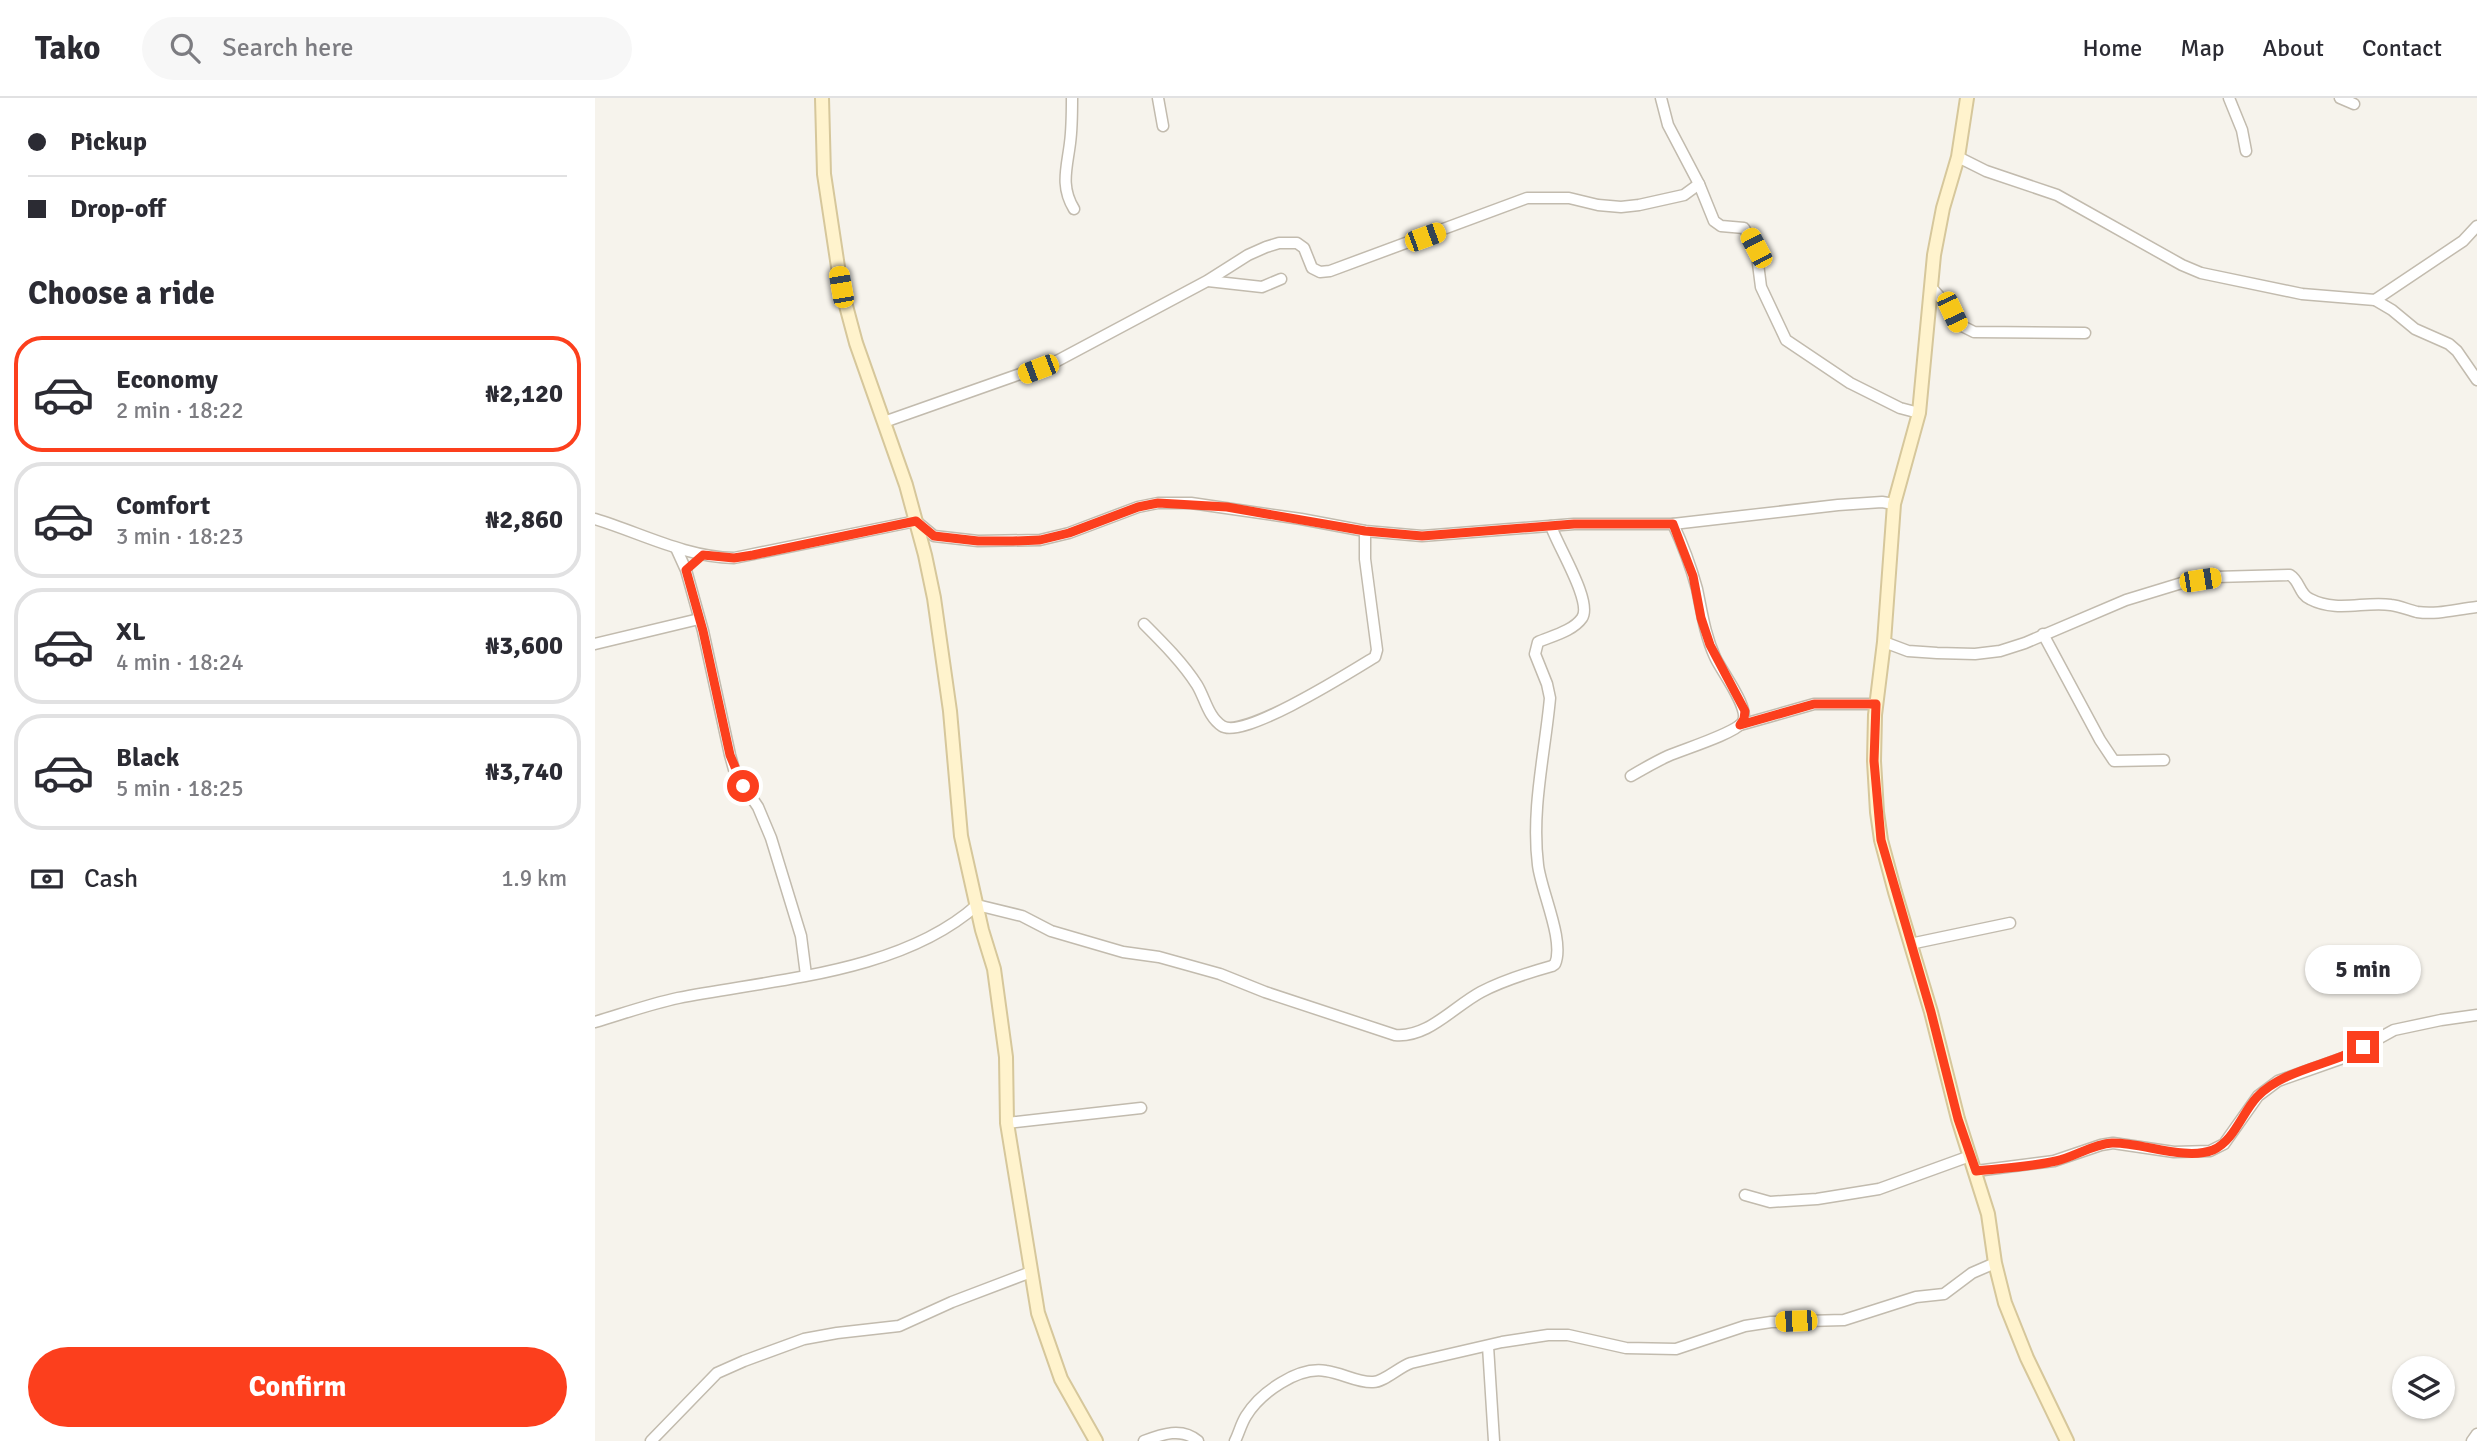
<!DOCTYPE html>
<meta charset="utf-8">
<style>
body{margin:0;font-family:Signika,sans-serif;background:#f7f7f7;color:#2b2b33;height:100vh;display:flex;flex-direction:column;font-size:26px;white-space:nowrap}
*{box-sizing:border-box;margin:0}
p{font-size:23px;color:#7c7c81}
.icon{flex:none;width:38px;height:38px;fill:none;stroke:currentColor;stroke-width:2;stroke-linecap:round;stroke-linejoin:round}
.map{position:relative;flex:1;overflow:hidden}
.details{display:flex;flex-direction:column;background:#fff;width:595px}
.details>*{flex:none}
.top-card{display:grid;align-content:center;height:154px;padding:0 28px;background:#fff}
.tools{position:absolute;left:1797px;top:1258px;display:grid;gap:14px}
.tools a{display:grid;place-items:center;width:63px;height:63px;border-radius:50%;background:#fff;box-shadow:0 2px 5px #0004;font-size:35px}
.end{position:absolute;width:32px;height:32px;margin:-16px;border:9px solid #fc3f1d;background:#fff;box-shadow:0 0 0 4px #fff}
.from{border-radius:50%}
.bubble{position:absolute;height:49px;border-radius:24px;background:#fff;box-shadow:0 2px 5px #0004;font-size:23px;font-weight:700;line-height:49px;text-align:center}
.car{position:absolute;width:21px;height:42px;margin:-21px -10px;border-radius:9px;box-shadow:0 0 5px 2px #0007;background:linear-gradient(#f5c518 24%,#345 0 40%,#f5c518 0 76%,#345 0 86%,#f5c518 0)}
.top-card b{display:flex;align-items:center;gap:24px;height:66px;font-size:26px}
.top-card b+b{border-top:2px solid #e1e1e2}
.top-card i{width:18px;height:18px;background:#2b2b33}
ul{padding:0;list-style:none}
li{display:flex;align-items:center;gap:21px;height:116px;margin:0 14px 10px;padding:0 14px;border:4px solid #e1e1e2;border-radius:28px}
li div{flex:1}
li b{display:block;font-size:26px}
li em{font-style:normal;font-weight:700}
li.current{border-color:#fc3f1d}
li>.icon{width:63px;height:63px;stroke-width:1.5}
h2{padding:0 28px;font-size:32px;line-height:84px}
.pay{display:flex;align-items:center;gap:18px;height:77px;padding:0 28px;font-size:26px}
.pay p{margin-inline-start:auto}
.button{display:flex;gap:14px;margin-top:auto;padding:14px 28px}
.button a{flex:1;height:80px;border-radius:42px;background:#fc3f1d;color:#fff;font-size:28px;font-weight:700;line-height:80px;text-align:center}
header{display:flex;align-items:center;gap:42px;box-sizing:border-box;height:98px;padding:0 35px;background:#fff;border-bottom:2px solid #e1e1e2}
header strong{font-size:33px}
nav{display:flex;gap:38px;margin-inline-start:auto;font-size:24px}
.search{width:490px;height:63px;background:#f7f7f7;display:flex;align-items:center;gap:18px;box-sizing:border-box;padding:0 24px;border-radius:38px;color:#7c7c81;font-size:26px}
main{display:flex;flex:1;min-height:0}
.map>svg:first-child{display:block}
</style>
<header>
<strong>Tako</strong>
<div class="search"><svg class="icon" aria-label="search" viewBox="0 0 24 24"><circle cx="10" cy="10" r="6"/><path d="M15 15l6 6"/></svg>Search here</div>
<nav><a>Home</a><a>Map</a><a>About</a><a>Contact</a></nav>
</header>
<main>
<section class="details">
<div class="top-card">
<b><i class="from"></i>Pickup</b>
<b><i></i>Drop-off</b>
</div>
<h2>Choose a ride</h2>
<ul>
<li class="current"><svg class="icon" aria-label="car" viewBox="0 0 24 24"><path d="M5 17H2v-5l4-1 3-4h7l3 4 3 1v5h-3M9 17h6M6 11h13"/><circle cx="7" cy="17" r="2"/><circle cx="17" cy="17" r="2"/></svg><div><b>Economy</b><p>2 min · 18:22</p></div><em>₦2,120</em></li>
<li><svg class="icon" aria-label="car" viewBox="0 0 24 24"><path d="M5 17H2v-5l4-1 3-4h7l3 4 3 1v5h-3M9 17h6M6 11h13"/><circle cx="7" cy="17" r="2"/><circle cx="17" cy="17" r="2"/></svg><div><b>Comfort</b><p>3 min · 18:23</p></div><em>₦2,860</em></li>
<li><svg class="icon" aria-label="car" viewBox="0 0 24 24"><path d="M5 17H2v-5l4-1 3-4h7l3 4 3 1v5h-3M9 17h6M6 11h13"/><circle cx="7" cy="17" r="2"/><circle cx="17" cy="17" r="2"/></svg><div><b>XL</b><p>4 min · 18:24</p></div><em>₦3,600</em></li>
<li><svg class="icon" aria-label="car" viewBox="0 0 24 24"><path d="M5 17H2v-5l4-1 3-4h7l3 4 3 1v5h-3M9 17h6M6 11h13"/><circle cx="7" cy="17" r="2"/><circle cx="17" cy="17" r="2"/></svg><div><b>Black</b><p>5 min · 18:25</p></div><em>₦3,740</em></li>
</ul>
<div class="pay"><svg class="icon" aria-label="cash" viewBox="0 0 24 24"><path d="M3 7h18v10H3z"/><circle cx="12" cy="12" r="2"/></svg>Cash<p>1.9 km</p></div>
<div class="button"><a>Confirm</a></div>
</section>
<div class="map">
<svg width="1882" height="1343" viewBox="0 0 1882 1343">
<rect width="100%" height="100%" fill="#f6f3ec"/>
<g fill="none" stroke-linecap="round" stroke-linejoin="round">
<defs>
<g id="street">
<path d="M477 0C477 15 477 30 475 45 472 70 465 88 479 111"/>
<polyline points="563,0 568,28"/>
<polyline points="1066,0 1073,27 1104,86 1119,123 1126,128 1149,130 1161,150 1166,189 1191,242 1255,285 1305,310 1324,315"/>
<polyline points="1634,0 1647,32 1651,53"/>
<polyline points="1745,0 1759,6"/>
<polyline points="1363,59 1391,73 1462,97 1587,167 1606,175 1707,196 1780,202 1797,212 1820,231 1854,246 1862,253 1882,282"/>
<polyline points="613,183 667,189 686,181"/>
<polyline points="1336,189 1357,213 1363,226 1379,234 1490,235"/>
<polyline points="1780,202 1868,143 1882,128"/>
<polyline points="289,324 462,263 612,183 653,157 671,149 684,145 702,145 709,150 717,170 725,174 735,173 932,100 974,100 1003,107 1026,109 1044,107 1089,97 1104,86"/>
<path d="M0 421C46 435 90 459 139 460L321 423 339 438 383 443 445 442 474 435 543 409 563 405H596L706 421 770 433 827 438 979 426H1078L1243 407 1287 404 1299 406"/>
<polyline points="81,450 91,472 108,533 135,657 140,675 163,709 176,740 206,838 211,877"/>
<path d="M549 526C568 545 588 565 602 587 610 600 613 619 627 628 648 642 757 573 780 559L782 552 770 461V433"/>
<polyline points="1448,536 1505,642 1519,663 1569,662"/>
<path d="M1289 544 1313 553 1342 555 1380 556 1405 553 1430 545 1531 502 1590 484 1620 479 1695 477C1705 483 1704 496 1715 501 1742 515 1769 503 1796 507 1805 508 1813 512 1822 514 1843 517 1862 511 1882 509"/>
<polyline points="0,546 104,521"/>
<polyline points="1145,627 1219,606 1281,606"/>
<path d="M1036 678C1048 671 1060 664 1073 658 1089 651 1138 636 1147 625 1157 612 1126 573 1120 559 1110 537 1107 515 1102 491 1096 469 1088 447 1078 426"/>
<polyline points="1315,846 1415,825"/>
<path d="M0 924C27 916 55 906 83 900 179 881 306 875 382 807L427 818 456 833 528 854 564 859 625 876 670 894 800 937C833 940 858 909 886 894 909 882 932 875 957 868L960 866C970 843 946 793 943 767 936 711 950 655 955 600L952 586 940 556 943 544C957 538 978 533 987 520 998 504 962 447 956 428"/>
<polyline points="412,1025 546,1010"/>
<polyline points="1381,1073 1459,1063 1506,1047 1518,1045 1579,1054 1615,1053 1629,1046 1663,998 1683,983 1748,960 1799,932 1846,922 1882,917"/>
<polyline points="1150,1097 1175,1104 1222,1101 1284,1091 1375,1058"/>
<polyline points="893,1248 899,1343"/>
<polyline points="56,1343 122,1275 149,1263 209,1241 242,1235 304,1228 357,1204 436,1174"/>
<path d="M549 1343C567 1336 587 1329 603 1343"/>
<path d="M640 1343C644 1335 646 1326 651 1318 665 1295 703 1268 731 1273 747 1275 763 1285 778 1284 789 1284 804 1269 816 1265L907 1244 953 1237H973L1031 1250 1081 1251 1150 1228 1176 1224 1249 1222 1321 1199 1349 1196 1377 1175 1400 1165"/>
<polyline points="1877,1343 1882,1336"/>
</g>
<g id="secondary">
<polyline points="227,0 229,76 246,189 261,245 311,387 330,457 339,500 355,613 366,738 387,832 399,871 411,959 412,1025 443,1215 466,1281 501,1343"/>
<polyline points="1372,0 1363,59 1348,110 1339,157 1324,315 1299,406 1289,544 1280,617 1279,663 1282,714 1286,742 1300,794 1336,914 1363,1021 1393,1116 1400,1165 1410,1205 1432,1260 1472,1343"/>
</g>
</defs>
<use href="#street" stroke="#c2bbae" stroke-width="13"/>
<use href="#secondary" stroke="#d6c79b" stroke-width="16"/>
<use href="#street" stroke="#fff" stroke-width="10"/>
<use href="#secondary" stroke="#fff3cd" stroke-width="12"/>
</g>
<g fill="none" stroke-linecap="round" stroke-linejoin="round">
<path stroke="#fc3f1d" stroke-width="9" d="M148 688 135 657 108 533 91 472 108 457 139 460 158 457 321 423 339 438 383 443H418L445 442 474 435 543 409 563 405 632 409 770 433 827 438 979 426H1078L1098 478 1106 520 1115 547 1150 613 1149 621 1145 627 1219 606H1281L1279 663 1286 742 1336 914 1363 1021 1381 1073C1407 1070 1435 1069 1461 1063 1479 1059 1498 1046 1517 1045 1546 1044 1590 1063 1618 1052 1639 1043 1647 1015 1662 999 1689 971 1735 967 1768 949"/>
</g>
</svg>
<div class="tools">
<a><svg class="icon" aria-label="layers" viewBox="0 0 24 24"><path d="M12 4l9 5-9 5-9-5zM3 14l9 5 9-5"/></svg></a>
</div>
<i class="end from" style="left:148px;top:688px"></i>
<i class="end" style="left:1768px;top:949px"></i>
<div class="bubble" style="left:1710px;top:847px;width:116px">5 min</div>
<i class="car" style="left:830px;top:139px;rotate:70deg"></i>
<i class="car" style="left:1161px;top:150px;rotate:332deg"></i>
<i class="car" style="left:246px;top:189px;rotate:350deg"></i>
<i class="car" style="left:1357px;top:214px;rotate:155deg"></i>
<i class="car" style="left:443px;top:271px;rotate:249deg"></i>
<i class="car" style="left:1605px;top:482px;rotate:81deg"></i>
<i class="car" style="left:1201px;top:1223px;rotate:268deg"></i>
</div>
</main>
